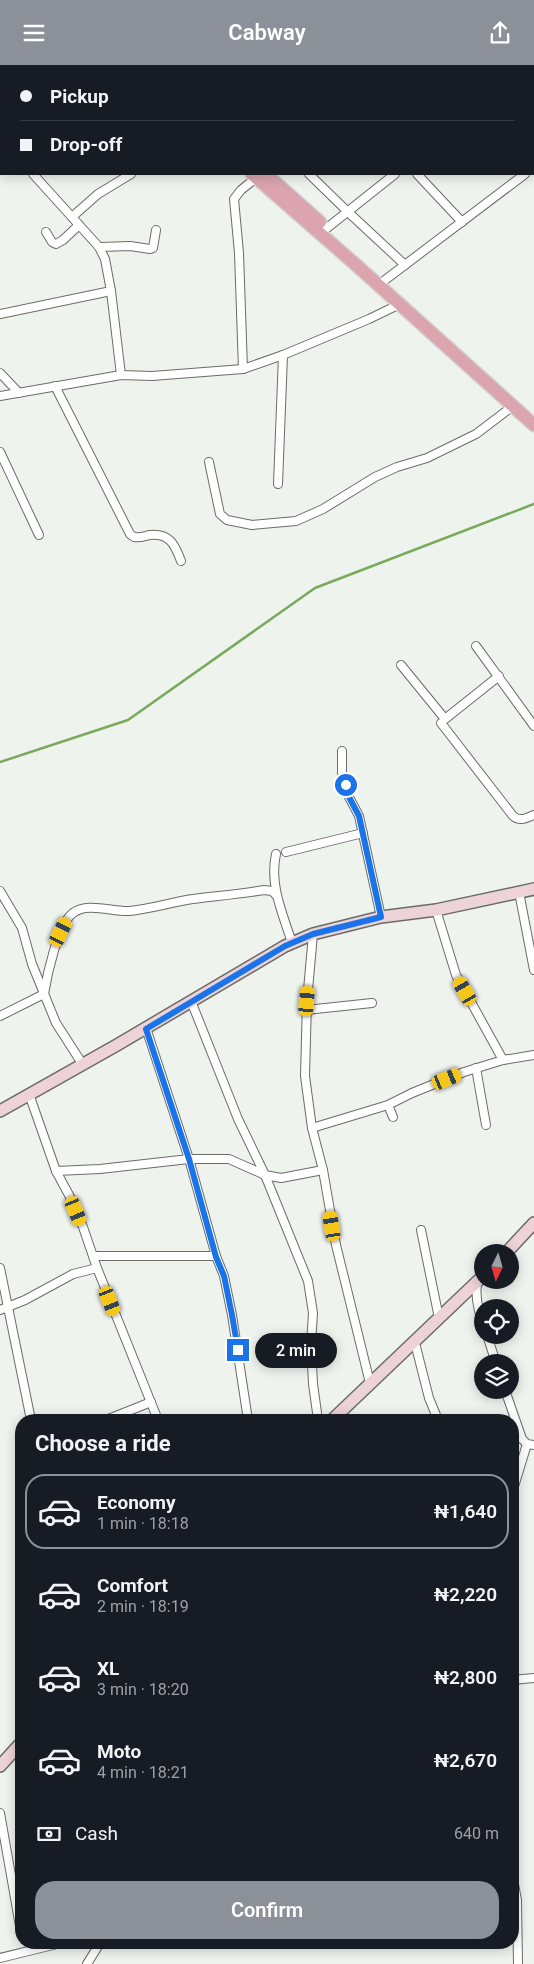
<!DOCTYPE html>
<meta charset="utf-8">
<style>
body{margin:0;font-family:Roboto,sans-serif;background:#242831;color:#f1f3f6;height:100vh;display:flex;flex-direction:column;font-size:19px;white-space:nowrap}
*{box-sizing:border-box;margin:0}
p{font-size:16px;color:#9ea1a6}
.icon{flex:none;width:28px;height:28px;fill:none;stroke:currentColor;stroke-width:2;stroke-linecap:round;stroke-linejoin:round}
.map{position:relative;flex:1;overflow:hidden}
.details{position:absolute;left:15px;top:1349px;width:504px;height:535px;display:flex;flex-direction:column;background:#171b24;border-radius:20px;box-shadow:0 2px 12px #0003}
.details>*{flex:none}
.top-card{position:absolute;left:0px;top:0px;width:535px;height:110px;box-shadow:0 2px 12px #0003;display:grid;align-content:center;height:110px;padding:0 20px;background:#171b24}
.needle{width:32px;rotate:185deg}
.buttons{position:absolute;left:474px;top:1179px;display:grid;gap:10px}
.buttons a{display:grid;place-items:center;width:45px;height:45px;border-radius:50%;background:#171b24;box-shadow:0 2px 12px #0003;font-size:25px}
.end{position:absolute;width:22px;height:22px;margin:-11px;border:6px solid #1a73e8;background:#fff;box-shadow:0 0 0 2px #fff}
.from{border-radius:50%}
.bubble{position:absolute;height:35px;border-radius:18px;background:#171b24;box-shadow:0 2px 12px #0003;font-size:16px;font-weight:600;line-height:35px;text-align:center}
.car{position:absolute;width:15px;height:30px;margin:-15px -8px;border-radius:6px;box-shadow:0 0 4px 1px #0007;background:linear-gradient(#f5c518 24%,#345 0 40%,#f5c518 0 76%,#345 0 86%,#f5c518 0)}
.top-card b{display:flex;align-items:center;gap:18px;height:48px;font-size:19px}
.top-card b+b{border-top:1px solid #363941}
.top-card i{width:12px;height:12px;background:#f1f3f6}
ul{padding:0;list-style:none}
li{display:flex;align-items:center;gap:15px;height:75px;margin:0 10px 8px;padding:0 10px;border:2px solid transparent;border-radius:20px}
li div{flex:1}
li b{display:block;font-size:19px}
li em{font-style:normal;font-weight:600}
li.current{border-color:#8c9099}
li>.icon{width:45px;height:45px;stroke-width:1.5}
h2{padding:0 20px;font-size:22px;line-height:60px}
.pay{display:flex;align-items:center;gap:12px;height:55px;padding:0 20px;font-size:19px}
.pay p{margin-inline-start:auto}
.button{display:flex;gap:10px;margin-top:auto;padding:10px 20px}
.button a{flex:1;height:58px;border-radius:20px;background:#8c9099;color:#fff;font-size:20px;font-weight:600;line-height:58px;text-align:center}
header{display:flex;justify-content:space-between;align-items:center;height:65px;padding:0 20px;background:#8c9099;color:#fff;font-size:22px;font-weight:600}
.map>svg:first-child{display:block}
</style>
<header><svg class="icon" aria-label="menu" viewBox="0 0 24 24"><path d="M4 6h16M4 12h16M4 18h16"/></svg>Cabway<svg class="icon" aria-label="share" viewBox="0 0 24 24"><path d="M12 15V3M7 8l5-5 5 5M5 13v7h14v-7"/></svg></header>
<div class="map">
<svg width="534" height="1899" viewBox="0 0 534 1899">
<rect width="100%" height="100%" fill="#eff3ee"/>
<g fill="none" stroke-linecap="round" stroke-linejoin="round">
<polyline stroke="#78aa5b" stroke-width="2.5" points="0,697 128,655 315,523 534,439"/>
<defs>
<g id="street">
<polyline points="179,0 180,1"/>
<polyline points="262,1 264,0"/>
<polyline points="398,1 399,0"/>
<polyline points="530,1 532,0"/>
<polyline points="0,95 1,94"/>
<polyline points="534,102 534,101"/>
<polyline points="33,109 99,182 105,194 111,226 121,310"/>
<polyline points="309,109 348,147 405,200"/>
<polyline points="417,109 462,157"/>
<polyline points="72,152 98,129 131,109"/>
<polyline points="327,163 395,109"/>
<polyline points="46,167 52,177 56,179 63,175 79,160"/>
<polyline points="99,182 130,181 150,184 153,183 156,165"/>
<polyline points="385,215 525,109"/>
<polyline points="0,249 111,226"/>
<polyline points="243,304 239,188 234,134 241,125 256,113"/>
<polyline points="0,308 19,328"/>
<path d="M55 321 130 469 134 472C140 473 145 471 150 470 170 468 175 480 181 496"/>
<polyline points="0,331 121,310 152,311 243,304 283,290 369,254 400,239"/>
<polyline points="0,387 39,470"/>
<polyline points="209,397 220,449 227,455 252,460 296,456 323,444 375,412 397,402 427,393 476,369 513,341"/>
<polyline points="278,419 283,290"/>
<polyline points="476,581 534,661"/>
<polyline points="401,600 445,654 499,611"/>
<path d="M441 658 513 751C520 757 526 753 534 750"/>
<polyline points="342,686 342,708 349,732 359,751 381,852"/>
<polyline points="286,787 363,768"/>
<path d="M276 789C269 820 283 849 292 878"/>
<polyline points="0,826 22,863 32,899 56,958 83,1000"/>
<polyline points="519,827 534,905"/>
<polyline points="436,845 456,910 503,995"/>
<polyline points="313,869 307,936 305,1011 312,1063 323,1105 336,1180 370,1318"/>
<polyline points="191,936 238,1054 265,1110 308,1216 313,1248 311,1279 313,1319 318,1355"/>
<polyline points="306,945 372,938"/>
<path d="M0 951 44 929C47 910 58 859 73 848 87 837 113 847 129 846 150 844 172 837 193 834 217 831 241 829 264 825L272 826 277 831"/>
<polyline points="146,963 189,1094 216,1191 224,1211 232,1250 248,1355"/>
<polyline points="476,1003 486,1060"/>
<polyline points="29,1029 56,1106 69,1130 83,1162 97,1203 158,1355"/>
<polyline points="388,1040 393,1052"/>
<polyline points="312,1063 388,1040 412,1028 464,1007 503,995 534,990"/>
<polyline points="56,1106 100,1104 189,1094 229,1094 265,1110 281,1113 323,1105"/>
<polyline points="421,1165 439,1253"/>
<polyline points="93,1191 216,1191"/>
<polyline points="0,1203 31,1355"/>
<path d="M477 1218C475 1231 478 1244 482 1257"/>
<polyline points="0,1245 25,1235 73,1209 97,1203"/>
<polyline points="487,1270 496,1298"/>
<polyline points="415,1278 429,1333 438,1355"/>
<polyline points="505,1325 522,1374 527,1379 534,1380"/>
<polyline points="106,1355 151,1337"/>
<polyline points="512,1428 527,1379"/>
<polyline points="512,1615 534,1613"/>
<polyline points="0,1748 21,1867"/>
<polyline points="512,1809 517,1835 518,1899"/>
<polyline points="0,1893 61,1878"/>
<polyline points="87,1899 100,1878"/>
</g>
<g id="secondary">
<polyline points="0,1046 117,980 285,881 313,869 381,852 436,845 534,824"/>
<polyline points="506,1188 534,1158"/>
<polyline points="332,1355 482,1212"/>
<polyline points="0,1701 21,1678"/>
</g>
<g id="primary">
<polyline points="133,0 134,1"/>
<polyline points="145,0 146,1"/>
<polyline points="252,109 355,199 534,360"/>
<polyline points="266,109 320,157"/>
</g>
</defs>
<use href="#street" stroke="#6a6c68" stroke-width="10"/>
<use href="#secondary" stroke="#6a6c68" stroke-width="14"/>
<use href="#primary" stroke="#d0d0cf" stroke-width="15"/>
<use href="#street" stroke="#fff" stroke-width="8"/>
<use href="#secondary" stroke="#edd2d7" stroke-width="11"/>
<use href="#primary" stroke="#dba4af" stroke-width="12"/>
</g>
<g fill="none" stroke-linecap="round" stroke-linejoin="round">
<polyline stroke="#1a73e8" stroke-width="6" points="238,1285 232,1250 224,1211 216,1192 189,1094 146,964 285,881 313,869 381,852 359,751 349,732 346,720"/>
</g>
</svg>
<div class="buttons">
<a><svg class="needle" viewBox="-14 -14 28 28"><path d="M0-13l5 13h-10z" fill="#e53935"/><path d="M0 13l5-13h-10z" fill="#9ea1a6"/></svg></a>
<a><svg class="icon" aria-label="locate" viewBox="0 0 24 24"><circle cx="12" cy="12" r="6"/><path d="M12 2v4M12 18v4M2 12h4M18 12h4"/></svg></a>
<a><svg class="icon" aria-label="layers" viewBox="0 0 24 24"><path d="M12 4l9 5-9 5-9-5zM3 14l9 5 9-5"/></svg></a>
</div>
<i class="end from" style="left:346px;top:720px"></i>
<i class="end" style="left:238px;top:1285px"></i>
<div class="bubble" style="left:255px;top:1268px;width:82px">2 min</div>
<i class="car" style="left:61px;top:867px;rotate:26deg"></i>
<i class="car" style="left:465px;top:926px;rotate:330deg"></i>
<i class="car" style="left:307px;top:936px;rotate:5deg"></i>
<i class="car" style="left:447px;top:1014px;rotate:68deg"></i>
<i class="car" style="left:76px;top:1146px;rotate:157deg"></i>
<i class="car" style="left:332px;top:1161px;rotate:351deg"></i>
<i class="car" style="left:110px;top:1236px;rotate:158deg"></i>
<div class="top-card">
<b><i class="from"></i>Pickup</b>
<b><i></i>Drop-off</b>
</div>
<section class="details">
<h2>Choose a ride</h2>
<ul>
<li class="current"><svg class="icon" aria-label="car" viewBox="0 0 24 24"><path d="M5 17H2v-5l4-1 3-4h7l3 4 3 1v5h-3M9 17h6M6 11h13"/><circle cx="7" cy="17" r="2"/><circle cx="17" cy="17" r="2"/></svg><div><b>Economy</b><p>1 min · 18:18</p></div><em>₦1,640</em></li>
<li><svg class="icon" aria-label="car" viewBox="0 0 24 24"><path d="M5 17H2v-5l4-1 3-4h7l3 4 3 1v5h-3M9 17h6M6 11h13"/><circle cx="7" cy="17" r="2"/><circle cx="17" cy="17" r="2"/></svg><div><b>Comfort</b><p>2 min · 18:19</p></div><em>₦2,220</em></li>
<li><svg class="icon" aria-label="car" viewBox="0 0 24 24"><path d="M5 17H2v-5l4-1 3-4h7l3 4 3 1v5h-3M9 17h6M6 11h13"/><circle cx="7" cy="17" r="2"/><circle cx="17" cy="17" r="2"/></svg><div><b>XL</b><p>3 min · 18:20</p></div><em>₦2,800</em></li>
<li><svg class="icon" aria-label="car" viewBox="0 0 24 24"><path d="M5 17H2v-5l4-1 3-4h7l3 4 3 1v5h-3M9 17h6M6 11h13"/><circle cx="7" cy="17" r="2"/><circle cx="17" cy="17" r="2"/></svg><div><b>Moto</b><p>4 min · 18:21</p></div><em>₦2,670</em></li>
</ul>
<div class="pay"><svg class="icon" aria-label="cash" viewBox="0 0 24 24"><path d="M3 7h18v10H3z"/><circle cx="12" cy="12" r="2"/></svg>Cash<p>640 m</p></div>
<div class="button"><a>Confirm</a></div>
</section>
</div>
